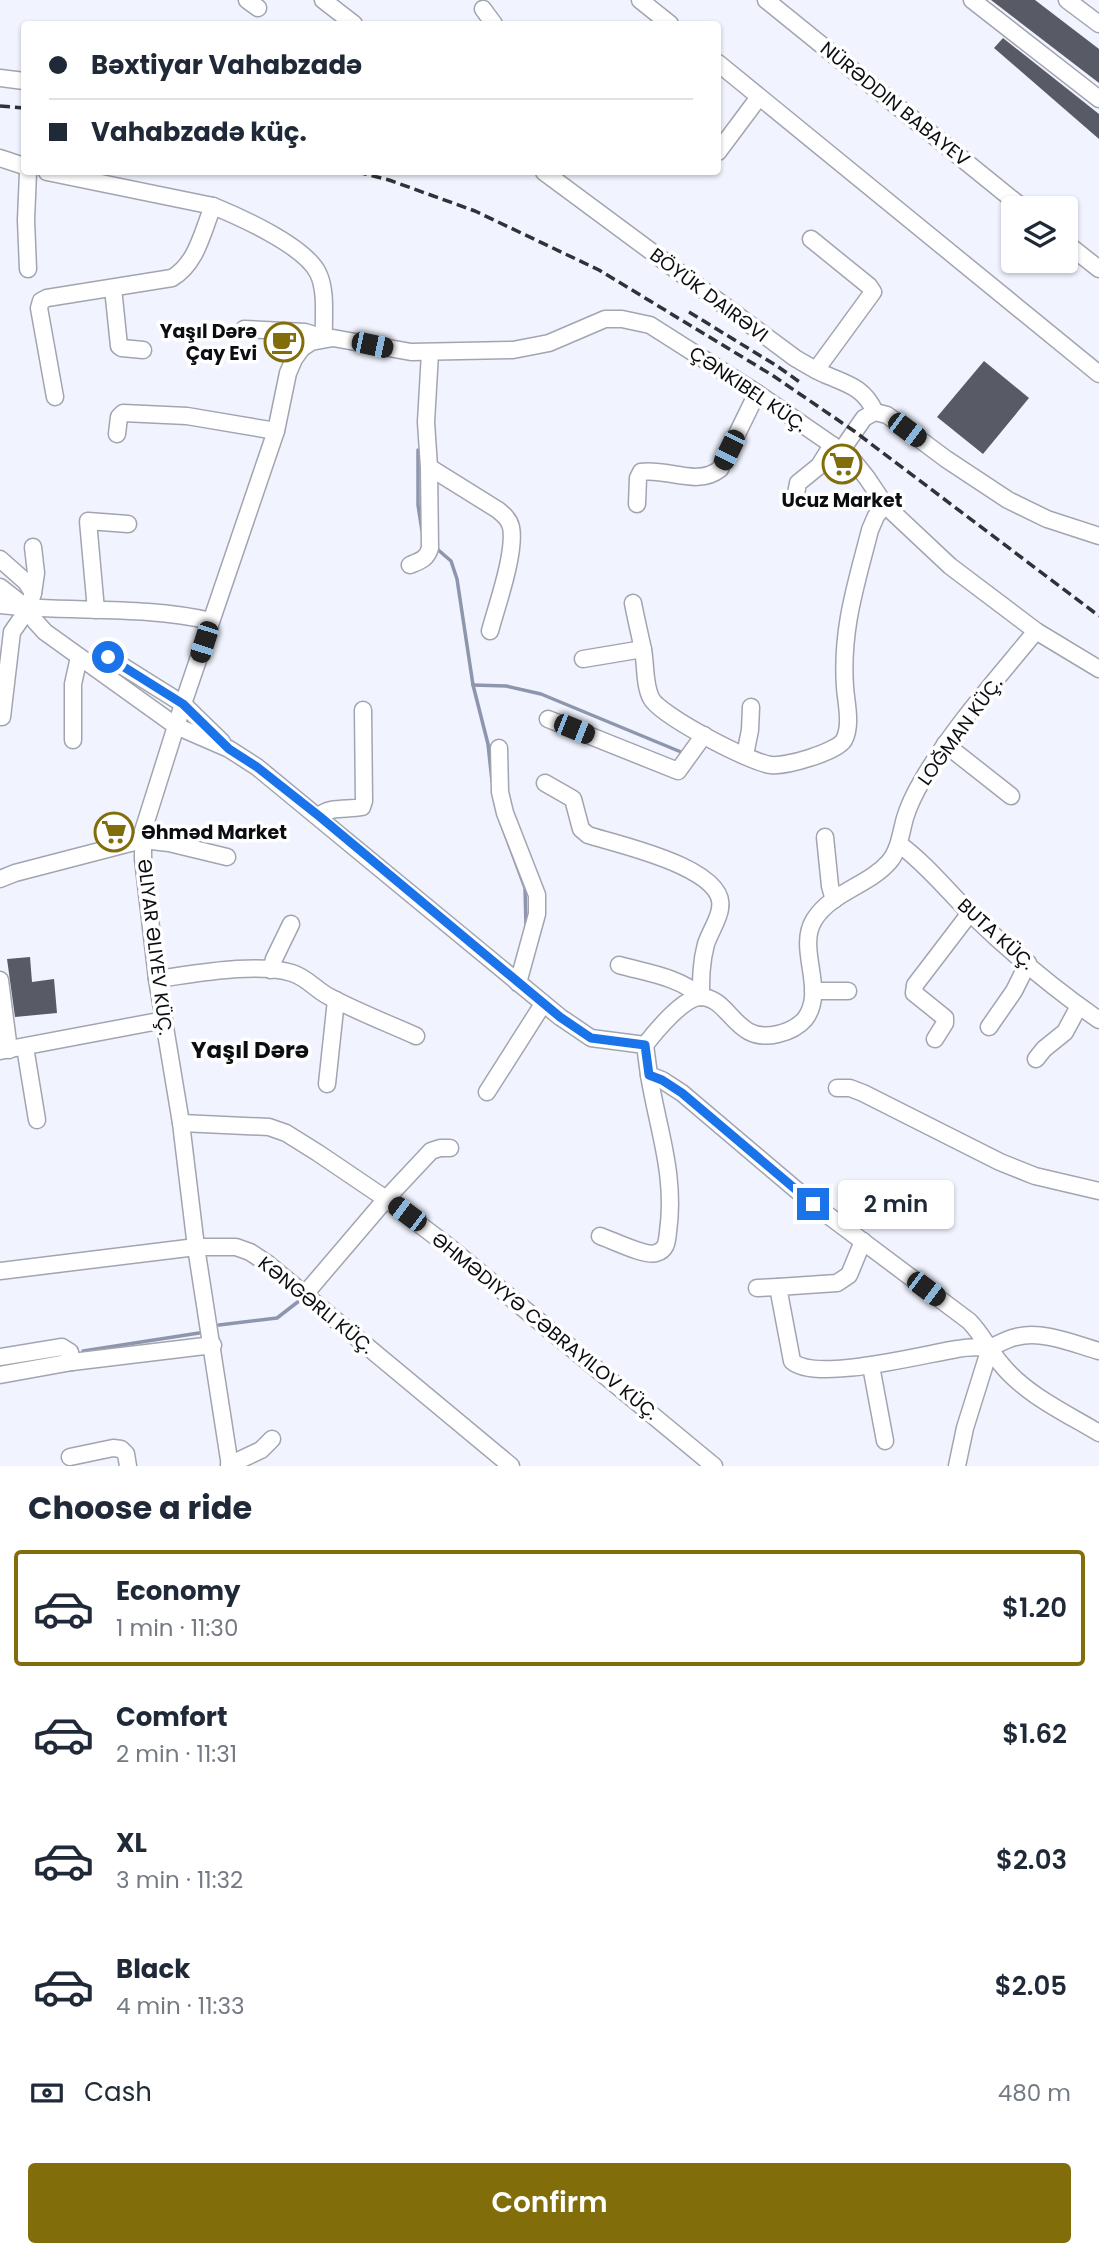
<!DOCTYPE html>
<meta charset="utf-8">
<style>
body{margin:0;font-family:Poppins,sans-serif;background:#f2f2f3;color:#1f2937;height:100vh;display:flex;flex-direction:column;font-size:26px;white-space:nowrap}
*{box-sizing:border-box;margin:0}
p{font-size:23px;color:#747a83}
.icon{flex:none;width:38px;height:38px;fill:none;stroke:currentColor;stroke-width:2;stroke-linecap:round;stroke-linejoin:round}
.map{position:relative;height:1466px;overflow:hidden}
.sheet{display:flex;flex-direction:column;background:#fff;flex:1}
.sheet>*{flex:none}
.guide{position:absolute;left:21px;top:21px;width:700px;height:154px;border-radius:7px;box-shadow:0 2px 5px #0004;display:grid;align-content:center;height:154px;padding:0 28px;background:#fff}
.controls{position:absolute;left:1001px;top:196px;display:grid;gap:14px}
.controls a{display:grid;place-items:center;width:77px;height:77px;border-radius:7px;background:#fff;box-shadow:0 2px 5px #0004;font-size:35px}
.end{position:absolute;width:32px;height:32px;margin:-16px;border:9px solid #1a73e8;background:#fff;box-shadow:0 0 0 4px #fff}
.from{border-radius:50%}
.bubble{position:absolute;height:49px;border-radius:7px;background:#fff;box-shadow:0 2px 5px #0004;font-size:23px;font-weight:600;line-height:49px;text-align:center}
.car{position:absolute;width:21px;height:42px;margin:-21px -10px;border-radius:9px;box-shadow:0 0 5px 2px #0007;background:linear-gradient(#222 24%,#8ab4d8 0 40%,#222 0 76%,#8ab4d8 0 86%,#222 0)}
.guide b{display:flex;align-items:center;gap:24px;height:66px;font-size:26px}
.guide b+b{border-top:2px solid #e0e1e3}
.guide i{width:18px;height:18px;background:#1f2937}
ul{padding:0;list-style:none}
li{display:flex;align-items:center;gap:21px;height:116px;margin:0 14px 10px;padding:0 14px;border:4px solid transparent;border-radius:7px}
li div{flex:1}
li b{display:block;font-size:26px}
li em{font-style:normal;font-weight:600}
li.active{border-color:#816e0b}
li>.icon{width:63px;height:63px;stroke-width:1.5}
h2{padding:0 28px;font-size:32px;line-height:84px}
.pay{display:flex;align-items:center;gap:18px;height:77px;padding:0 28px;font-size:26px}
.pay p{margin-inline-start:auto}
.cta{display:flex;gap:14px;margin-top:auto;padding:14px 28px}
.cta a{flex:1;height:80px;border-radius:7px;background:#816e0b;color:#fff;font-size:28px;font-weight:600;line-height:80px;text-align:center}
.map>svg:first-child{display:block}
</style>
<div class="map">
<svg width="1099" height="1466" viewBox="0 0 1099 1466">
<rect width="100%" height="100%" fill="#f1f4fe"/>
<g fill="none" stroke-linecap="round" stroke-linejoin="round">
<g stroke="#8e96ad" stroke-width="3.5">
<polyline points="418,450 418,505 422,531"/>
<polyline points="436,548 451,561 457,579 473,685 488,744 492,781"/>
<polyline points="473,685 506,686 541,694 681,752"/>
<polyline points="501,823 525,888 526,926"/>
<polyline points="219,1325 277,1318 299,1301"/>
<polyline points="83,1351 199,1333"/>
<polyline points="0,1366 51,1357"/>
</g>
</g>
<g fill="#585b65">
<polygon points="991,0 1035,0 1099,49 1099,83"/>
<polygon points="1003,38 1099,114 1099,139 994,48"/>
<polygon points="984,361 1029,398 983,454 937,417"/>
<polygon points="30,957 32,982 54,979 57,1013 15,1017 7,959"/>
</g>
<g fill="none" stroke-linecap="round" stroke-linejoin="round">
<defs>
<g id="minor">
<polyline points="247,0 258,8"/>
<polyline points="323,0 354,24"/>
<polyline points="640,0 670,24"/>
<polyline points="766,0 1023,208"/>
<polyline points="972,0 1099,99"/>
<polyline points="1067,0 1099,24"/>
<polyline points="483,9 494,24"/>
<polyline points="718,63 1099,374"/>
<polyline points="0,78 24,81"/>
<polyline points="718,152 759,97"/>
<polyline points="0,158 24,166"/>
<path d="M47 172 213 206C240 217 305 246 318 273 327 291 323 318 324 338"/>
<path d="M544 172 795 358C804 363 814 370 824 374 847 384 864 387 875 412"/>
<polyline points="811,239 869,286 873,292 816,370"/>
<polyline points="1066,243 1099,269"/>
<polyline points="28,269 26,220 28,172"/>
<polyline points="113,288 119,346 122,348 143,350"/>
<polyline points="244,329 305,332 324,338"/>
<path d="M430 353 426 422 429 467 498 510C504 515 509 519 511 527 516 552 497 605 490 631"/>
<path d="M55 397 39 308 41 301 47 298 172 278C197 263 202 233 213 206"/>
<polyline points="875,412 887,415 946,459 1008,500 1047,519 1099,536"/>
<polyline points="117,434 119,417 123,413 187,416 276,431"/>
<polyline points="841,451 864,418 875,412"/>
<polyline points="796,494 798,483 819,466 832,445"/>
<path d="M637 504 638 478 641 472C668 468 697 487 720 469L757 393"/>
<polyline points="33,547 36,573 33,593"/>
<polyline points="0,559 26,582 33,593 28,609 12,632 2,717"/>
<path d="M410 565C420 561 427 559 430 548L429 467"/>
<path d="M0 587 28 609 35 621 45 632 176 726 229 749 257 767 560 1017 591 1038 645 1045 649 1075 662 1080 682 1093 813 1204 969 1321C982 1334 989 1350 1001 1364 1026 1395 1066 1413 1099 1433"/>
<path d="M633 603C636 619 640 635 643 650 646 665 644 684 651 698 659 715 751 763 771 765 785 767 837 752 844 740 852 725 846 702 845 687 841 629 856 585 870 530L876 516 885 505"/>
<path d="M0 605C70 613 142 605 211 621"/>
<polyline points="96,610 88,521 128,524"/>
<polyline points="108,657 183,704 222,742"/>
<polyline points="583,659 643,649"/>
<polyline points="548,719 678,771 704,735"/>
<polyline points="73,740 73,684 79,657"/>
<polyline points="945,744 1011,796"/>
<polyline points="499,748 500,792 505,813 537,895 537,914 518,983"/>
<polyline points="745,755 750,730 751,707"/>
<path d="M545 783 573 799 581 829 588 835C616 844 729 868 720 909 718 921 710 932 706 944 701 962 701 979 701 997"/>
<path d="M319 816C330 806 347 810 362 807L364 801 363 710"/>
<polyline points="825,837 830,886 834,900"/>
<path d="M899 844C925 863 946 889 969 912 1009 951 1053 988 1099 1020"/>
<polyline points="0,879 15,873 142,840 169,843 227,857"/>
<path d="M619 965C647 973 680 977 701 997"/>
<polyline points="271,970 274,959 291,924"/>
<path d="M157 979C195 974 256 962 292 973 306 977 315 989 328 996 356 1011 387 1023 416 1036"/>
<polyline points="0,980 9,1050"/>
<polyline points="813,991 848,991"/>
<polyline points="989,1027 1014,991 1028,963"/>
<polyline points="935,1039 945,1023 945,1018 914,993 915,985 970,913"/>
<path d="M645 1045C655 1032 683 998 700 997 731 997 734 1045 778 1034 787 1032 798 1027 805 1019 827 990 796 949 814 920 831 892 868 886 889 862 899 851 901 832 905 818 909 804 916 791 923 779 954 726 997 679 1036 631"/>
<polyline points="25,1047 37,1120"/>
<polyline points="0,1051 164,1020"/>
<polyline points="1036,1059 1044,1049 1065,1032 1079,1006"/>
<polyline points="327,1084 336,1000"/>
<polyline points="837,1088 850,1088 863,1093 1000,1162 1035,1176 1099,1191"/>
<polyline points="487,1092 543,1004"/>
<polyline points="181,1123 269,1127 286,1133 318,1153 386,1199 448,1246 714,1466"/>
<path d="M600 1236C612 1240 646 1257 656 1253 667 1250 667 1241 668 1232 676 1175 658 1130 649 1075"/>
<path d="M863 1241 849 1275 837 1283 778 1287 792 1361C814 1383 925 1354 957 1349 968 1347 979 1347 990 1348"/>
<polyline points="0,1271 196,1247 236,1247 250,1252 268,1264 511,1466"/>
<polyline points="757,1288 778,1287"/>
<polyline points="305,1294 386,1199 431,1151 440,1148 450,1148"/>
<polyline points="0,1357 62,1347 70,1352 72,1362"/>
<polyline points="871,1366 885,1441"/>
<polyline points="0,1375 72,1362 213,1345"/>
<polyline points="70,1457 113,1448 121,1449 126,1454 128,1466"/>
<polyline points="229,1465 261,1450 272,1439"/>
<polyline points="230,1466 196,1247 181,1123 157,979 143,859 143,831 183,704 276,431 288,373 294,359 302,348 311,342 333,338 411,352 513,350 549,343 605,319 622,319 650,325 757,393 841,451 855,463 867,478 885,505 950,566 1036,631 1099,669"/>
<path d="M957 1466 965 1428 990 1348C998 1344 1007 1339 1016 1337 1043 1330 1074 1344 1099 1351"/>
</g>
</defs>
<use href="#minor" stroke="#a2a5b0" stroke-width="19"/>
<use href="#minor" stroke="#fff" stroke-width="16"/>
<g stroke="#313237" stroke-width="3.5" stroke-dasharray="10 5" stroke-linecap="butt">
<polyline points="0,106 24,108"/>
<polyline points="357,172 389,180 475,211 599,270 772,375 854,431 1099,616"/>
<polyline points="689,312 777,366 801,383"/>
</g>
</g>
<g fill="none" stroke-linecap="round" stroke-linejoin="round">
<polyline stroke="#1a73e8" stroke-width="9" points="108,657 183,704 229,749 257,767 319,816 560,1017 591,1038 645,1045 649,1075 662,1080 682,1093 813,1204"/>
</g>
<defs>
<symbol id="cafe-ring" viewBox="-11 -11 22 22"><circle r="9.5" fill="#fff" stroke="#816e0b" stroke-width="1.5"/><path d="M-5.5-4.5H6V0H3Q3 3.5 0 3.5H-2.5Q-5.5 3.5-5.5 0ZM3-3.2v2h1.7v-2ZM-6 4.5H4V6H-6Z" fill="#816e0b"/></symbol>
<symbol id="supermarket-ring" viewBox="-11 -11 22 22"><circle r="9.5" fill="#fff" stroke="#816e0b" stroke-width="1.5"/><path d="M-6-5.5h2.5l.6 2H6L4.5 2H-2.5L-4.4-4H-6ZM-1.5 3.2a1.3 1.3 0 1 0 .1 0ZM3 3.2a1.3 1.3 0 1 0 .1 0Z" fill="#816e0b"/></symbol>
</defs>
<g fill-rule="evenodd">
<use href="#cafe-ring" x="262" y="320" width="44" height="44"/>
<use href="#supermarket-ring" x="820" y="442" width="44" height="44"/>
<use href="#supermarket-ring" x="92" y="810" width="44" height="44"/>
</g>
<g text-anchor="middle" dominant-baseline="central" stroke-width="7" stroke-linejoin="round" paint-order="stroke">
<g font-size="19" fill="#0c0d11" stroke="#fff">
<text transform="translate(895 104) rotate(39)">NÜRƏDDIN BABAYEV</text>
<text transform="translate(709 295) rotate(37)">BÖYÜK DAIRƏVI</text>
<text transform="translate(748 389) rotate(34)">ÇƏNKIBEL KÜÇ.</text>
<text transform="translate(960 731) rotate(-54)">LOĞMAN KÜÇ.</text>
<text transform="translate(996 934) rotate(42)">BUTA KÜÇ.</text>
<text transform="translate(155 947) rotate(83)">ƏLIYAR ƏLIYEV KÜÇ.</text>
<text transform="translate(316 1305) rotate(39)">KƏNGƏRLI KÜÇ.</text>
<text transform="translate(545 1326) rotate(39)">ƏHMƏDIYYƏ CƏBRAYILOV KÜÇ.</text>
</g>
<g font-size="19" font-weight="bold" fill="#0c0d11" stroke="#fff" text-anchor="end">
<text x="257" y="331">Yaşıl Dərə<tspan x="257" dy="22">Çay Evi</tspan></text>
<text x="842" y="500" text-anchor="middle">Ucuz Market</text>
<text x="141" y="832" text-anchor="start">Əhməd Market</text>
</g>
<g font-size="23" font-weight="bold" fill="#0c0d11" stroke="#fff">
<text x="250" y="1050">Yaşıl Dərə</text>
</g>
</g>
</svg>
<div class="controls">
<a><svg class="icon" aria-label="layers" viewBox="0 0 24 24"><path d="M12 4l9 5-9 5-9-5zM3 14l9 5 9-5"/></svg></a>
</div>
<i class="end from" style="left:108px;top:657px"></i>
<i class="end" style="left:813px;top:1204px"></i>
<div class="bubble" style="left:838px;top:1180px;width:116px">2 min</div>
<i class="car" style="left:372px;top:345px;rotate:102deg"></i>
<i class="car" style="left:907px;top:430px;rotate:127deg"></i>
<i class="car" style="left:729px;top:450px;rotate:206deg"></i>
<i class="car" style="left:204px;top:642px;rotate:198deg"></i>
<i class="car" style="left:574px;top:729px;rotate:112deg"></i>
<i class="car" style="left:407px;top:1214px;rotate:307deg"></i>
<i class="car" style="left:926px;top:1289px;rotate:127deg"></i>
<div class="guide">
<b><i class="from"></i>Bəxtiyar Vahabzadə</b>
<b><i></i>Vahabzadə küç.</b>
</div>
</div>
<section class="sheet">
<h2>Choose a ride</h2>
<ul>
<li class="active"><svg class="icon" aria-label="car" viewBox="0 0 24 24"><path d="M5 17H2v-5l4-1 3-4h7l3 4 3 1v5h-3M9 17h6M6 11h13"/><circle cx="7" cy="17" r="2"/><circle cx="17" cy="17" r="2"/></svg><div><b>Economy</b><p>1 min · 11:30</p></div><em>$1.20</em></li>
<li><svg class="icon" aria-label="car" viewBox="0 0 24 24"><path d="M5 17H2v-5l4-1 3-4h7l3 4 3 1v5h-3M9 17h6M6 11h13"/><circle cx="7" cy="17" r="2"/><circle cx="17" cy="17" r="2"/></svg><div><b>Comfort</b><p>2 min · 11:31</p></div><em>$1.62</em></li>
<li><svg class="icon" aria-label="car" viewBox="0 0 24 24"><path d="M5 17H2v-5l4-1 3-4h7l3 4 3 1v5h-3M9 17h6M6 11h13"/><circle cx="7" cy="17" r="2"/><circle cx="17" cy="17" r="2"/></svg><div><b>XL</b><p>3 min · 11:32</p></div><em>$2.03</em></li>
<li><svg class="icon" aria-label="car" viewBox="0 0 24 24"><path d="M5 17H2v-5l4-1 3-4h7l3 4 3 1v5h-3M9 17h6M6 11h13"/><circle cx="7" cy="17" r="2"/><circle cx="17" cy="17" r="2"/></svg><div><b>Black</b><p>4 min · 11:33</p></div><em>$2.05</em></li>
</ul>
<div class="pay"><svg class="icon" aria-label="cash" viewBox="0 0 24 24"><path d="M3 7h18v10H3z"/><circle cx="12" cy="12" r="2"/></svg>Cash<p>480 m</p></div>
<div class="cta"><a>Confirm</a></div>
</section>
